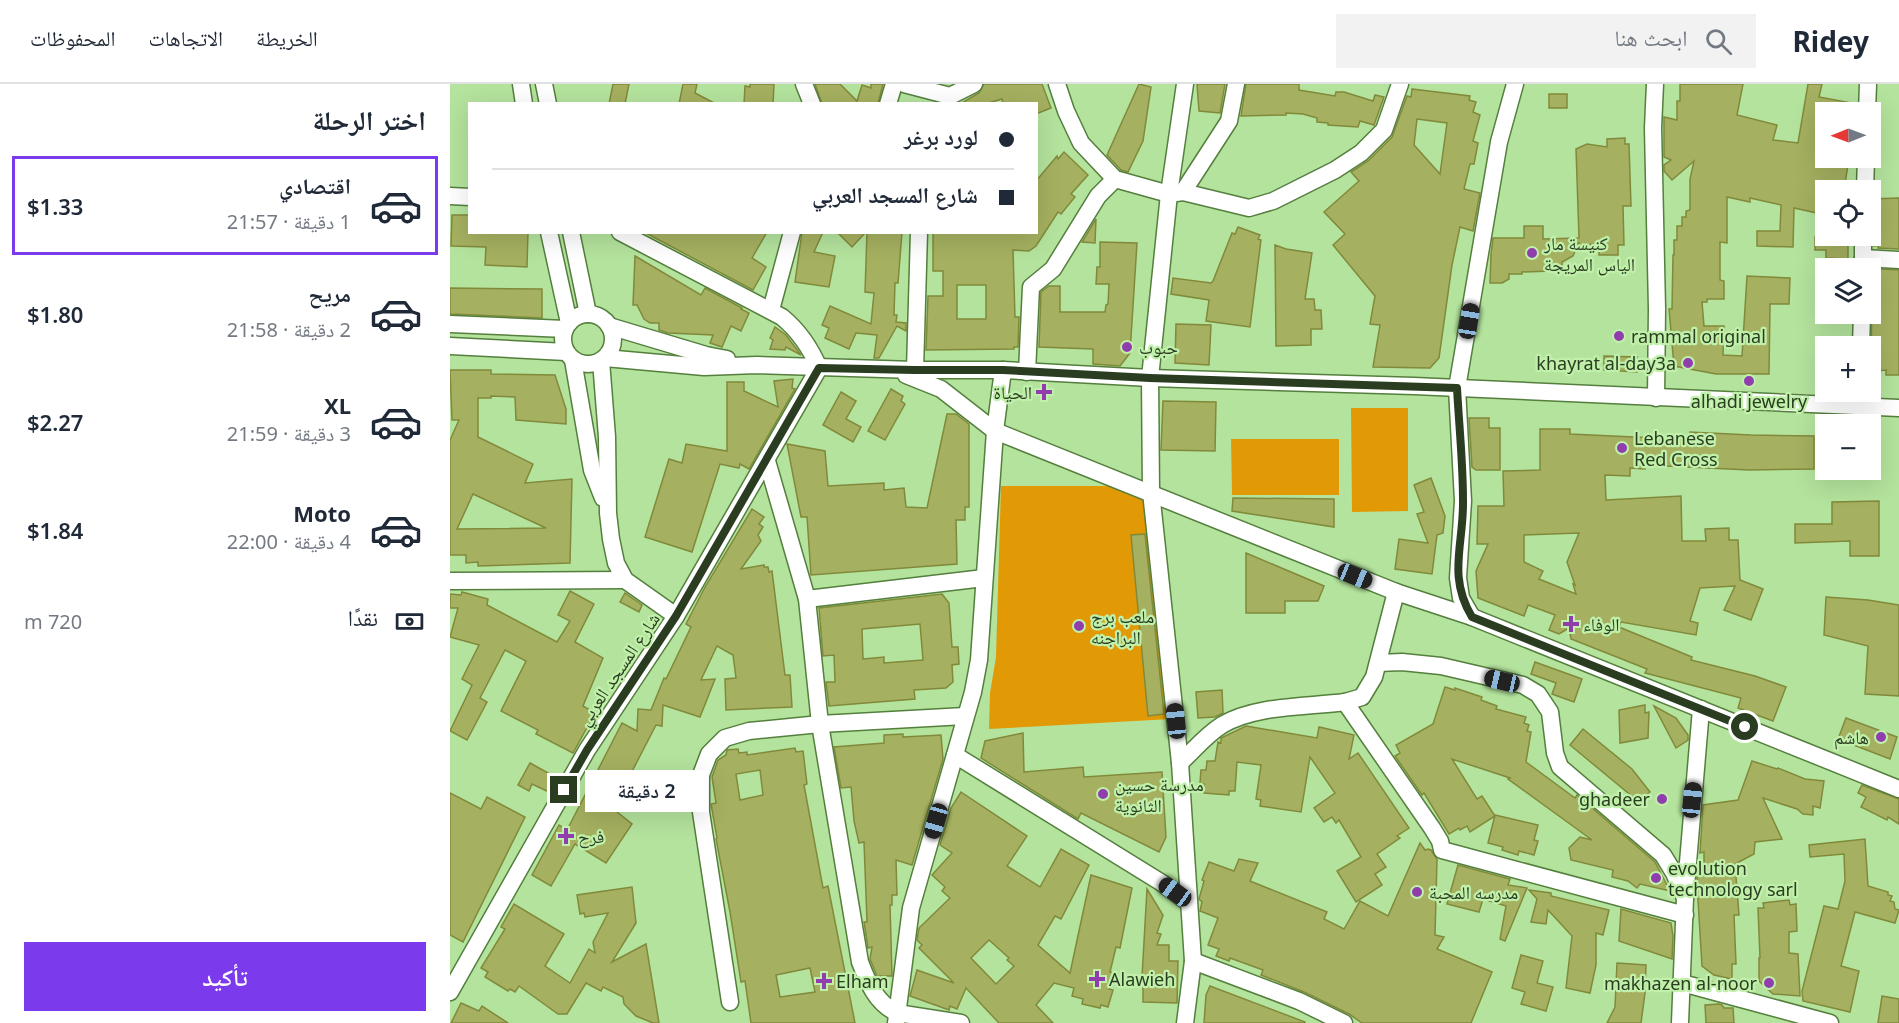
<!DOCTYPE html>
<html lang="ar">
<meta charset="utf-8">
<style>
body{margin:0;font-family:"Noto Sans","Noto Naskh Arabic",sans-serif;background:#f2f2f3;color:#1f2937;direction:rtl;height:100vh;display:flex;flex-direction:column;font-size:22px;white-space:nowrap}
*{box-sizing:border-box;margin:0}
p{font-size:20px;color:#747a83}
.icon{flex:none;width:33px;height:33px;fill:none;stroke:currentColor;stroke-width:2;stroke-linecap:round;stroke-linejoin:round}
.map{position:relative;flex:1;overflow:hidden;direction:ltr}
.sheet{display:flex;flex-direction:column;background:#fff;width:450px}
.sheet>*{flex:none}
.banner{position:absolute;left:18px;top:18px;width:570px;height:132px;border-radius:0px;box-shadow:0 6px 24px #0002;direction:rtl;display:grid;align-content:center;height:132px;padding:0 24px;background:#fff}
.needle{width:39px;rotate:269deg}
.controls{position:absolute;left:1365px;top:18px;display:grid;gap:12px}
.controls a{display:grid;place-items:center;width:66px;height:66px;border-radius:0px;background:#fff;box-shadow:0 6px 24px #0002;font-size:30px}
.end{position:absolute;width:27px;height:27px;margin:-14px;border:8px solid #2a3d21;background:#fff;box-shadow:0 0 0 3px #fff}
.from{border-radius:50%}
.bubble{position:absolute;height:42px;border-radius:0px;background:#fff;box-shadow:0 6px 24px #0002;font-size:20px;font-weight:600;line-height:42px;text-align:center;direction:rtl}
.car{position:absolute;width:18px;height:36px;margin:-18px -9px;border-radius:8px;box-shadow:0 0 4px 2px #0007;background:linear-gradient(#222 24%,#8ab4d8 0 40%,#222 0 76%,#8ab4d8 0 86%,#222 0)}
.banner b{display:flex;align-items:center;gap:21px;height:57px;font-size:22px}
.banner b+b{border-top:2px solid #e0e1e3}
.banner i{width:15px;height:15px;background:#1f2937}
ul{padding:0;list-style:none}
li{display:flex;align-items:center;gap:18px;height:99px;margin:0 12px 9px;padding:0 12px;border:3px solid transparent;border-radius:0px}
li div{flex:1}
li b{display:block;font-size:22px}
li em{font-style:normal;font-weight:600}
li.active{border-color:#7c3aed}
li>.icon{width:54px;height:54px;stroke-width:1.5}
h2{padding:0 24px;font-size:27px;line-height:72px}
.pay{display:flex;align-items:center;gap:15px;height:66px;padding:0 24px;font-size:22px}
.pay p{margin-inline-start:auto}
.cta{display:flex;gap:12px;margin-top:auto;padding:12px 24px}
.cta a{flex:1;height:69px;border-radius:0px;background:#7c3aed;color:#fff;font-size:24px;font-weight:600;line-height:69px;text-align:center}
header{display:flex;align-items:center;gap:36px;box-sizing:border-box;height:84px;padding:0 30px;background:#fff;border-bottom:2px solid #e0e1e3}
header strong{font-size:28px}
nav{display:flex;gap:33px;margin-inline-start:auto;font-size:21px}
.search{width:420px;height:54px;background:#f2f2f3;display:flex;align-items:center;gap:15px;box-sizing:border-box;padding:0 21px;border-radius:0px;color:#747a83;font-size:22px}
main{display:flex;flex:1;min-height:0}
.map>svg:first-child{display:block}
</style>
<header>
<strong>Ridey</strong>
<div class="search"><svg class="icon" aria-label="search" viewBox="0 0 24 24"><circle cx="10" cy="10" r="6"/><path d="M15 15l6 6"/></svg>ابحث هنا</div>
<nav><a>الخريطة</a><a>الاتجاهات</a><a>المحفوظات</a></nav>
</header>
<main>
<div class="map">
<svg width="1449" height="939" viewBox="0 0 1449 939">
<rect width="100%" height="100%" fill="#b4e39d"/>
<g fill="#e19a05">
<polygon points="901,324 958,324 958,427 902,428"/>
<polygon points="781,355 889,355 889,411 782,411"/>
<polygon points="551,402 691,402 717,588 721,635 539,645 540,609 546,573"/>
</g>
<g fill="#a5b060" stroke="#808a3a" stroke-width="1.5" fill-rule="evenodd">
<polygon points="163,0 179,0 175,20 159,20"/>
<polygon points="233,0 247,0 245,9 266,20 229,20"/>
<polygon points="300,0 324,0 323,20 294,20 295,2 300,3"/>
<polygon points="365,0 390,0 407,17 412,1 421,4 421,0 433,0 428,20 372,20"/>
<polygon points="534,0 592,0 601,24 586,30 586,20 553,20 552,15 535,20 510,20 529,9"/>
<polygon points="689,0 701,3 693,57 678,88 671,86 657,71"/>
<polygon points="747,0 775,0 770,29 749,27"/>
<polygon points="796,0 849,0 849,6 885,12 886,8 894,8 923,17 925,11 934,13 924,41 910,37 908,43 878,41 878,39 867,38 867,34 853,30 836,29 836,31 791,32"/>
<polygon points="1230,0 1293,0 1287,31 1327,41 1323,56 1348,59 1358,0 1372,0 1369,13 1407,20 1407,28 1376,28 1376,74 1399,74 1395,100 1386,98 1384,106 1376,106 1376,131 1344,124 1343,163 1307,162 1307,147 1330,147 1331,121 1300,114 1300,118 1277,113 1277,159 1270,158 1270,196 1274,197 1274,215 1257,215 1257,218 1252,218 1254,242 1274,242 1273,271 1292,272 1297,192 1340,194 1339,220 1320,220 1319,290 1266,290 1224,282 1219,225 1222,225 1223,171 1224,171 1224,156 1227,156 1227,142 1232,142 1232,133 1236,133 1236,127 1240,126 1240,95 1244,77 1222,96 1214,87 1214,81 1221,76 1214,73 1214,33 1227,36 1227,17 1230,17"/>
<path d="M962 5 1020 12 1019 16 1026 18 1023 28 1030 31 1023 57 1028 59 1024 80H1020L1014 105 1030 109 1023 147 1010 143 1002 181 989 274 980 284 923 283 930 241 920 240 925 212 883 161 895 150 874 128 909 97 901 88 918 77 942 53 957 12 961 13ZM967 35 997 39 990 90 964 61Z"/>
<rect x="1099" y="10" width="18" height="14"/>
<polygon points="1175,54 1175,60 1179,60 1181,122 1173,122 1174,161 1168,161 1168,171 1149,171 1149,160 1129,161 1129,158 1123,172 1112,178 1112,184 1101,184 1101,187 1072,188 1072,190 1059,190 1059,195 1052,199 1040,199 1041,170 1043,154 1074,154 1074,142 1093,142 1093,155 1129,154 1126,65 1137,60 1157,63 1157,55"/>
<path d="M614 68 638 91 621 110 625 113 611 130 608 128 586 162 579 167 563 166 565 233H569L568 263H564V265L476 266 478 212H493V187H483V148H586V97L607 72 608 75ZM507 201H536V235H507Z"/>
<polygon points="1449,114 1449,165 1428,164 1428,161 1424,162 1423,151 1420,145 1420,115"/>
<polygon points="2,131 20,131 20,148 78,148 77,183 35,181 36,163 1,162"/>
<polygon points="646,135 645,159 632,158"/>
<polygon points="788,143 810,151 808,155 811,156 800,243 756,237 759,216 721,210 723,194 761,199 763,197 782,149 785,150"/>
<polygon points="194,148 317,148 302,174 316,183 303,206"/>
<polygon points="352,148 373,148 364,168 385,172 379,203 345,198"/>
<polygon points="387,148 416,148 402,163"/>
<polygon points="417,148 452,148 448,199 445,199 444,231 447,231 446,238 456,239 456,247 447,242 429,274 424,274 427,251 406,249 399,265 375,254 379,244 372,241 380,222 421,240 424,209 415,208"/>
<polygon points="1379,152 1398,152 1398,175 1376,174 1376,166 1365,166 1365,153 1379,153"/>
<polygon points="650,158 687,159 680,269 670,282 643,280 643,265 589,263 591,208 599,202 610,202 610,228 655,228 656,221 658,220 659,200 646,200 647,183 650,183"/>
<polygon points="825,161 836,165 862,169 855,215 864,215 865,226 871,226 872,245 861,245 861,261 826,262"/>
<polygon points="185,172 251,211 255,204 292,224 291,225 299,229 291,247 281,242 272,263 260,259 263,251 218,249 209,246 209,239 200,239 194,235 187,221 183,221"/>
<polygon points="1429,185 1449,186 1449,291 1436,291 1436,286 1428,287 1428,283 1421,283 1422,198 1424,198 1424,189 1429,189"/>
<polygon points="0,204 92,205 92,234 0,230"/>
<polygon points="726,240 761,241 759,281 725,279"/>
<polygon points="325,243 336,251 351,271 336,263 335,266 320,265 323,256 320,254"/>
<polygon points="1154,272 1187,273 1187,288 1154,286"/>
<path d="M0 286H41V290L105 291 116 325V340L66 336 65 313 41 312V314H28V353L83 380 75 399 122 395 120 479 28 482V478L16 479V471H0V356L9 336H2ZM23 410 96 444 7 445Z"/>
<polygon points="343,295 342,304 345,305 299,385 290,380 289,384 270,380 242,468 195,453 219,375 232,379 236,360 277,367 277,298 294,298 294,307 328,323 324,297"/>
<polygon points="441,305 453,312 451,317 455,320 435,356 418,347"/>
<polygon points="391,308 406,317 396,335 411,343 403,358 373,341"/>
<polygon points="713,317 766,318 765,367 711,366"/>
<polygon points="497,330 506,330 519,340 519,423 515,423 515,436 506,436 507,480 361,491 357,433 351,433 337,360 375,367 378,402 434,399 434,406 454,404 456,423 477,424"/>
<polygon points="1019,334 1039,334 1039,344 1050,344 1050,386 1026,386 1022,383"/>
<path d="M1090 345H1120V350L1184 353 1240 354V348L1301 351 1364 352V385L1299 386 1195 381V385L1180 384V392L1155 391 1156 416 1231 412 1232 457H1256L1255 445 1279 444V456H1288L1290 496 1313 505 1301 536 1274 526 1285 502 1250 504 1240 537 1248 539 1246 551 1171 538 1169 543 1242 573 1241 576 1305 592 1336 603 1323 637 1288 624 1291 614 1195 589 1197 585 1121 555 1119 544 1109 550 1099 546 1105 531 1078 521 1074 532 1028 514 1026 487 1038 460H1027L1028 422H1054L1053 387 1090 386ZM1129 449 1117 478 1125 501 1123 500 1126 510 1089 495 1093 487 1074 478V451Z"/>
<polygon points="981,394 995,432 993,449 987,451 982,490 945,485 949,455 978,459 967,430 974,428 964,401"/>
<polygon points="783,414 884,415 884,443 782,427"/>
<polygon points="1429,417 1429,472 1400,472 1400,457 1345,459 1345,440 1382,440 1382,418"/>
<polygon points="302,425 314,433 309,440 313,443 308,451 311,457 291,485 314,481 314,483 318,483 319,488 322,487 335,591 340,591 342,623 276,626 275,595 286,594 283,571 267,562 251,596 265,595 250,633 213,621 212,642 206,641 175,701 178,703 166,727 182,740 156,779 125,760 101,802 82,791 109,741 117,746 172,639 187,647 188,625 201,626 214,594 216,595 241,543 236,540 255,503"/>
<polygon points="695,450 714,630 698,632 681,451"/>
<polygon points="796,469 874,502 868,517 835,517 835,529 796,529"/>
<polygon points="120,507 144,520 125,558 153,574 133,622 145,629 123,669 86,650 88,646 51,627 76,577 55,566 30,614 37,618 17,656 0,647 22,601 12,595 29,561 0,553 8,524 0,524 0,510 11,511 12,508 38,515 37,521 107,558 120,537 108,531"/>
<polygon points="175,509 192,521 189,528 170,518"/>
<path d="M492 510 499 519 502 563H508L509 580 502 581 503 598 496 604 464 606 465 615 379 622 376 598H385L384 571 373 572 369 524ZM470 540 473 576 434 579V573L413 575 412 545Z"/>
<polygon points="1376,513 1418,516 1449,521 1449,612 1415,610 1418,562 1374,551"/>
<polygon points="1085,578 1132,595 1124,618 1102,610 1106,599 1081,590"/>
<polygon points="995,603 1005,606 1005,604 1032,613 1031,616 1047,622 1046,625 1076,633 1074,639 1079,641 1077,647 1081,648 1076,678 1125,714 1127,711 1205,778 1220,807 1190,800 1187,804 1178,797 1162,793 1163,786 1121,776 1119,764 1130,753 1142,756 1058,695 1060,694 1002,675 1027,715 1032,712 1045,732 1020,748 1017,742 1010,746 1009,744 999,750 974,709 972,711 945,672 950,669 946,661 983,640"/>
<polygon points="772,606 773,629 765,633 748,634 746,608"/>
<polygon points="1195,621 1195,629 1199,628 1198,654 1170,659 1169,626"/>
<polygon points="1204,622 1226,634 1238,651 1238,656 1226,664"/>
<polygon points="1396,634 1447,653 1440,675 1388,655"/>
<polygon points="796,642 867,654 869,643 904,651 899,675 908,669 959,744 947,752 950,754 927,770 936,783 925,790 932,801 906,818 887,787 911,773 889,736 886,739 882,733 874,738 864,724 885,709 860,673 851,728 810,722 811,716 806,715 811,681 787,678 785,707 779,707 779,711 754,709 754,700 750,699 751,686 756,686 757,677 765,677 768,658 771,659 771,654"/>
<polygon points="1133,645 1182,685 1200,708 1189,718 1120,661"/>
<polygon points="573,649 574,688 633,683 634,693 712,688 716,753 709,768 631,729 628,735 531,674 535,657"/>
<polygon points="453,650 453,653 491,651 493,675 462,781 446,776 447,811 442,811 442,821 440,821 442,892 427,892 420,875 422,863 418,864 414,838 417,838 414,758 409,759 404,737 401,703 391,704 384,663 434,659 434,651"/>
<path d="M345 664 346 668 353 667 357 700 354 701 373 804 378 802 405 939H301L295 897 291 898 280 828 266 755 267 754 261 720 266 719 262 693 268 676 276 671 277 666 288 665 289 669 297 668V671ZM310 686 313 711 290 716 286 690ZM360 884 365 908 330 913 326 891Z"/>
<polygon points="1302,677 1327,685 1328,684 1355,695 1374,697 1370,724 1363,722 1363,731 1353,730 1347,725 1313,714 1332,755 1305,758 1304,770 1285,780 1289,831 1284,831 1286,880 1282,880 1282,895 1264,891 1252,882 1247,800 1247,793 1254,791 1254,768 1250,769 1253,721 1288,716"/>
<polygon points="80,679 109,695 101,709 82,700 79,707 68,701"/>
<polygon points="1412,701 1449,715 1449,740 1438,733 1437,736 1411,723 1416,713 1408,709"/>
<path d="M511 708 577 752 557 782 590 803 611 765 639 781 611 835 605 832 588 861 620 889 641 791 682 804 670 864 666 863 660 888 664 889 659 905 663 906 658 923 651 921 650 924 632 920 633 915 622 912 624 904 604 899 586 921 603 939H549L516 904 507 925 500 922 499 926 460 912 467 886 504 899 469 864 472 861 467 856 469 844 500 814 492 807 495 803 482 791 502 769 490 761 501 724ZM539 856 559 874 557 876 564 882 546 900 521 874Z"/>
<polygon points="0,709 31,725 37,713 75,733 13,858 0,851"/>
<polygon points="1045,731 1088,741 1084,756 1088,757 1084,771 1069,767 1068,771 1052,766 1053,763 1038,759"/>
<polygon points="1415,755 1418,802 1438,808 1438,811 1442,812 1440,817 1444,818 1445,825 1449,826 1445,839 1405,828 1391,882 1409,887 1400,928 1353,917 1352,907 1374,822 1388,825 1395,797 1394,770 1360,773 1359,761"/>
<polygon points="970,759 975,766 978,765 981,766 987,775 985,851 994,853 987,865 1042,888 1021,939 912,939 899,930 854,908 811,891 813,886 780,874 779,877 766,872 769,865 758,861 768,834 750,827 752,818 749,815 754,797 752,796 759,778 784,787 789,775 808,779 800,797 877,828 874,835 894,845 910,817 938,832"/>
<polygon points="1008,781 1060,795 1058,801 1077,804 1055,857 1050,855 1056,822 1033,815 1029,828 997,820"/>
<polygon points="182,803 186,839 162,878 196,860 209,939 203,939 186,932 174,920 173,913 153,903 151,907 136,899 117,930 108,930 69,902 65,908 60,905 58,907 35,893 38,888 31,884 55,845 51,843 64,820 114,850 95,882 120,899 139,865 145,869 143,858 158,829 135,833 134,829 130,830 127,811"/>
<polygon points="697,805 713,831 707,849 711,850 707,861 719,861 719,877 728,877 727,919 693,918 693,893 692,893"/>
<polygon points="1079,806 1101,809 1101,812 1159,826 1153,851 1146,849 1146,881 1140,909 1116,904 1122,852 1098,826 1096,840 1081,838 1087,815"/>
<polygon points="1339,816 1340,821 1346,820 1347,847 1339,848 1339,869 1348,870 1350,912 1323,910 1309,897 1309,874 1310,874 1308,824 1314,824 1313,819"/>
<polygon points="1171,825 1221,839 1223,852 1222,875 1169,857"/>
<polygon points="1071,871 1093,877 1087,899 1103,903 1096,927 1071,920 1075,908 1062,904"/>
<polygon points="1167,879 1196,881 1195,909 1191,939 1157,939 1165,923"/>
<polygon points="760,902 855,938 855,939 754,939 756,911"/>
<polygon points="1432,912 1449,915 1449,939 1428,939"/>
<polygon points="11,919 29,927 32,922 58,939 1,939"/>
<polygon points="1269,920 1272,921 1274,924 1283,924 1284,939 1256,939 1255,921"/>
</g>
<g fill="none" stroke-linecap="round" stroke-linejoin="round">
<defs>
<g id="minor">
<polyline points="71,0 74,20"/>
<polyline points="94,0 98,20"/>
<polyline points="354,0 362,20"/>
<polyline points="454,0 500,12 524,0"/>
<polyline points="607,0 616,27 631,59 665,95 719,110 733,108 779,37 786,0"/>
<polyline points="735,0 719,110 700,294 701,408 730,679 743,877 735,939"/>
<polyline points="1205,0 1203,44 1207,225 1206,314"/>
<polyline points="438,20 444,0"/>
<polyline points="1417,28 1418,0"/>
<polyline points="1415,106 1416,74"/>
<polyline points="733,108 799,124 823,117 885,86 911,69 934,46 950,0"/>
<polyline points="0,112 20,113"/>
<polyline points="99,148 119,239"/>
<polyline points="121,148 138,230"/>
<polyline points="1413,174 1449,176"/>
<polyline points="1413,184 1413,152"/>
<polyline points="321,226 342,148"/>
<circle cx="138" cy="255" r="25"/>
<polyline points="0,240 115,245"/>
<polyline points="159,242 256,271 277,275"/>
<polyline points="0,262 116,268"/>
<polyline points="1411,262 1412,230"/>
<polyline points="155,274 254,283 307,281 465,286 553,286 700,294 964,302 1449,324"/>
<polyline points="123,276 142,386 153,414"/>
<polyline points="151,277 157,353 158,429 161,455 166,479 175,496 226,532"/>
<polyline points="465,286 469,148"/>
<polyline points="577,288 581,203 603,185 648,112 665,95"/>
<polyline points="456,291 491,305 545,347 946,508 1022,533 1449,705"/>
<polyline points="1410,323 1411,308"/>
<path d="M317 377 357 515 370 640 410 878C418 899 426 919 447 929L511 939"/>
<polyline points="0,497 175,496"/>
<polyline points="946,508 924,593 912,613 895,618 982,744 990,757 992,766 1235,831"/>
<polyline points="357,515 534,494"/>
<polyline points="1022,533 1011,514 1008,494 1013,417 1007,304 1049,58 1065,0"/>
<polyline points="928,579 952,578 991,582 1073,601 1088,610 1100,628 1105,669 1110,683 1213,771 1224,789 1235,814"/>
<polyline points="505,671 712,799 738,818"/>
<path d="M730 679C744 666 756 651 772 641 805 621 857 623 895 618"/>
<polyline points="743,877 849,917 894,939"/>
<polyline points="1232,899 1380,939"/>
<path d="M0 908 137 666 226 532 369 284C360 263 349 247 332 233L170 148"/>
<polyline points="280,918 251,728 251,691 259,670 275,654 299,647 370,640 515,632"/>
<polyline points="446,939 461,824 523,608 529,576 545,347 553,286"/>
<polyline points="1230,939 1235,814 1251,625"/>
</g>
</defs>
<use href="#minor" stroke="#547f3d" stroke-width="19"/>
<use href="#minor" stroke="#fff" stroke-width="16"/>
</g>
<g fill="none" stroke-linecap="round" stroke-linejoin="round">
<path stroke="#2a3d21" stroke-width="8" d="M114 706 137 666 226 532 369 284 465 286H553L700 294 1007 304C1009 341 1013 378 1013 416 1014 460 997 492 1022 533L1295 643"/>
</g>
<g fill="#903eae" stroke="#c0f0aa" stroke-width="2">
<circle cx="1082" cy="169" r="6"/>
<circle cx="1169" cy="252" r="6"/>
<circle cx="677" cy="263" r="6"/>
<circle cx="1238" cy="279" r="6"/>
<circle cx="1299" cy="297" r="6"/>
<path d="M591 299h6v6h6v6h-6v6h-6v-6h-6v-6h6z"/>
<circle cx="1172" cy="364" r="6"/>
<path d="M1118 531h6v6h6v6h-6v6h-6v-6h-6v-6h6z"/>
<circle cx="629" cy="542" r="6"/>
<circle cx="1431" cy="653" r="6"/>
<circle cx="653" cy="710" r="6"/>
<circle cx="1212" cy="715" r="6"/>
<path d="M113 743h6v6h6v6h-6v6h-6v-6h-6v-6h6z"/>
<circle cx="1206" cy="794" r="6"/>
<circle cx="967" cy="808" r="6"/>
<path d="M644 886h6v6h6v6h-6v6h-6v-6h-6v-6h6z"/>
<path d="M371 888h6v6h6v6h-6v6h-6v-6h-6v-6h6z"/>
<circle cx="1319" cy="899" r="6"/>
</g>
<g text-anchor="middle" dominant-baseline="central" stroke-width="4.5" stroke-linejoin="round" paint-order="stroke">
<g font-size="18" fill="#2a3d21" stroke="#c0f0aa" text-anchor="start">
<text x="1094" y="159">كنيسة مار<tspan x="1094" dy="21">الياس المريجة</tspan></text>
<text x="1181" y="252">rammal original</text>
<text x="689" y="263">حبوب</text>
<text x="1226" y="279" text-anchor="end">khayrat al-day3a</text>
<text x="582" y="308" text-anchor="end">الحياة</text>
<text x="1299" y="317" text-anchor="middle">alhadi jewelry</text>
<text x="1184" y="354">Lebanese<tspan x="1184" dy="21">Red Cross</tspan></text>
<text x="641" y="532">ملعب برج<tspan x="641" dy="21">البراجنه</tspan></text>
<text x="1133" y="540">الوفاء</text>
<text x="1419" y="653" text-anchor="end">هاشم</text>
<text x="665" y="700">مدرسة حسين<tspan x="665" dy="21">الثانوية</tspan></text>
<text x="1200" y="715" text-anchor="end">ghadeer</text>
<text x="128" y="752">فرح</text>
<text x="1218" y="784">evolution<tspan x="1218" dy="21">technology sarl</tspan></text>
<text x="979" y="808">مدرسه المحبة</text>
<text x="659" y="895">Alawieh</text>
<text x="386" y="897">Elham</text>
<text x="1307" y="899" text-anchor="end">makhazen al-noor</text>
</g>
<g font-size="18" fill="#2a3d21" stroke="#c0f0aa">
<text transform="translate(168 585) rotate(-56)">شارع المسجد العربي</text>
</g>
</g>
</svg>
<div class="controls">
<a><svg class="needle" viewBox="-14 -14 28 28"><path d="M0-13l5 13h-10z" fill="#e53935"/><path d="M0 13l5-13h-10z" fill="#747a83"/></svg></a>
<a><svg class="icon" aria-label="locate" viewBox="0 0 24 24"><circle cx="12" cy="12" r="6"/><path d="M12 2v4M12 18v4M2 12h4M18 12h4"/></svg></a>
<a><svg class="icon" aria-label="layers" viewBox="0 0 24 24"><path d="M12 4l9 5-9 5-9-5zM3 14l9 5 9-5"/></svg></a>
<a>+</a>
<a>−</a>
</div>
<i class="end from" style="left:1295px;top:643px"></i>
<i class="end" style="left:114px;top:706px"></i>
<div class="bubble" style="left:135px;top:686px;width:123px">2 دقيقة</div>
<i class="car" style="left:1019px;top:237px;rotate:9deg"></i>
<i class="car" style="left:905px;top:492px;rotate:112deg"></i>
<i class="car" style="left:1052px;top:597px;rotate:283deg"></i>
<i class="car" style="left:726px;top:637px;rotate:354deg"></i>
<i class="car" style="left:1242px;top:716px;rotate:6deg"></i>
<i class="car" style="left:486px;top:737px;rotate:196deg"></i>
<i class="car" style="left:725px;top:808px;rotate:306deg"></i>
<div class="banner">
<b><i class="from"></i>لورد برغر</b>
<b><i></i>شارع المسجد العربي</b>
</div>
</div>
<section class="sheet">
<h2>اختر الرحلة</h2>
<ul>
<li class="active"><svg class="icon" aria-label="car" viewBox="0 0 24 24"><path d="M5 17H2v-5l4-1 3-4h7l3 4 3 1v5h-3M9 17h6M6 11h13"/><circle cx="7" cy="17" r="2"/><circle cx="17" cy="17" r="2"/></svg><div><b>اقتصادي</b><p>1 دقيقة · 21:57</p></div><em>$1.33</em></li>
<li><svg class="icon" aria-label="car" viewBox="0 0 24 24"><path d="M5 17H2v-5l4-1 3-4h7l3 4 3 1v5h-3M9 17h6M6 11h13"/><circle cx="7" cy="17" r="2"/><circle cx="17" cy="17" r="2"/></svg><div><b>مريح</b><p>2 دقيقة · 21:58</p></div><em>$1.80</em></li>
<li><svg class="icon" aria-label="car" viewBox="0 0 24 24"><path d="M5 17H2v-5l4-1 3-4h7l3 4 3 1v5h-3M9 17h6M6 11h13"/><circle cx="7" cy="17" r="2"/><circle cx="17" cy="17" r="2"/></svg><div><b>XL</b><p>3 دقيقة · 21:59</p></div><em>$2.27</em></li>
<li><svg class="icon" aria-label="car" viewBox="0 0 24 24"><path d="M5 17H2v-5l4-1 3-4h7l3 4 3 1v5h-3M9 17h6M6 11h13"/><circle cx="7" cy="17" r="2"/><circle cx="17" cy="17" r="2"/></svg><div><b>Moto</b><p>4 دقيقة · 22:00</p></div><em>$1.84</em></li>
</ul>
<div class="pay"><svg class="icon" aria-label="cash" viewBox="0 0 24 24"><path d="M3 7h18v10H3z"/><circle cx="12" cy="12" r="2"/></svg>نقدًا<p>720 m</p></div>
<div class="cta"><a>تأكيد</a></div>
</section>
</main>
